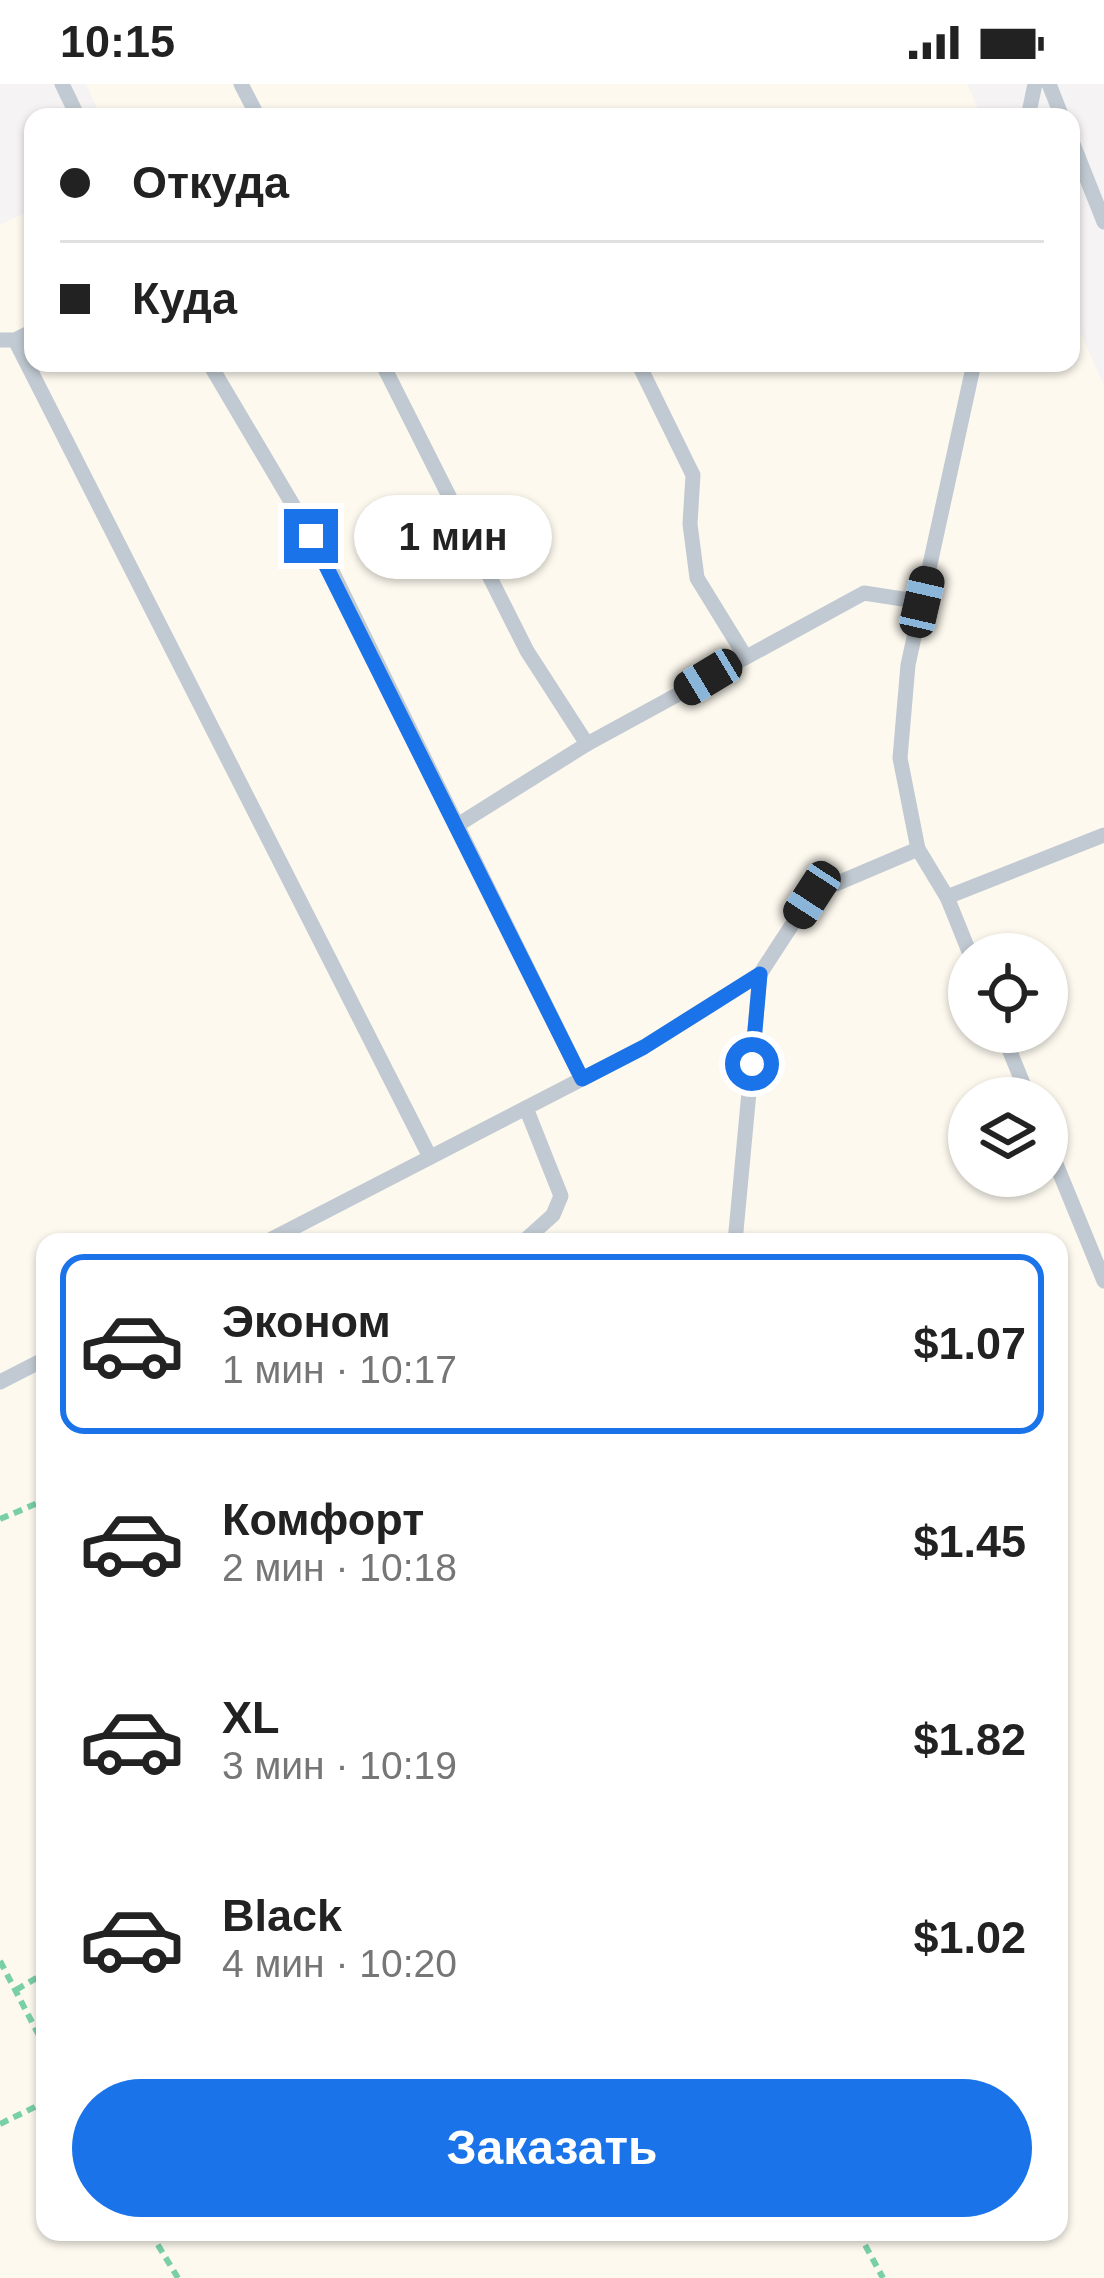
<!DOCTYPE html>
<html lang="ru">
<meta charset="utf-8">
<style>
body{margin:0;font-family:Arial,sans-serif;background:#f2f2f2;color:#222;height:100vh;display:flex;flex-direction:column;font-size:45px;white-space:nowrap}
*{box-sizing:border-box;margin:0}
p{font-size:39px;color:#767676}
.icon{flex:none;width:66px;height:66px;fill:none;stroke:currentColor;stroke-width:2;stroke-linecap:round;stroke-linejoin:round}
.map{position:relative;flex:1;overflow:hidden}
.panel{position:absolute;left:36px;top:1149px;width:1032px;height:1008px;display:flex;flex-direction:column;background:#fff;border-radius:24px;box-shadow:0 3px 9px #0004}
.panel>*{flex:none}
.guide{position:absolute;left:24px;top:24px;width:1056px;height:264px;border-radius:24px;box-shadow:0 3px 9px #0004;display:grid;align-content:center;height:264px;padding:0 36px;background:#fff}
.buttons{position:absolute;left:948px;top:849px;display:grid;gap:24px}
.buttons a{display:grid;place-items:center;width:120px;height:120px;border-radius:50%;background:#fff;box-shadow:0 3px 9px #0004;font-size:60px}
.end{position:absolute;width:54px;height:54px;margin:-27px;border:15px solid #1a73e8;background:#fff;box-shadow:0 0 0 6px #fff}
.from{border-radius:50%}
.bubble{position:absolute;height:84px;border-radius:42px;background:#fff;box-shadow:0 3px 9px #0004;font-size:39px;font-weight:700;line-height:84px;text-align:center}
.car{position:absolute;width:36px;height:72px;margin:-36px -18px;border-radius:15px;box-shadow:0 0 9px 3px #0007;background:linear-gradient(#222 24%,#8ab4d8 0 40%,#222 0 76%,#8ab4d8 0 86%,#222 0)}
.guide b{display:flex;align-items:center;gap:42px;height:114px;font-size:45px}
.guide b+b{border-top:3px solid #e0e0e0}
.guide i{width:30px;height:30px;background:#222}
ul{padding:21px 0 0;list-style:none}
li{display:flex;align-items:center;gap:36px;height:180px;margin:0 24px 18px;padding:0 12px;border:6px solid transparent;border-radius:24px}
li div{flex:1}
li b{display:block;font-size:45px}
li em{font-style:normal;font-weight:700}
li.selected{border-color:#1a73e8}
li>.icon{width:108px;height:108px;stroke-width:1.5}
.action{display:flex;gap:24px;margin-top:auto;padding:24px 36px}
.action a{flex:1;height:138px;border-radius:72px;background:#1a73e8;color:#fff;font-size:48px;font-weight:700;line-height:138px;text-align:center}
.status{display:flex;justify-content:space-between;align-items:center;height:84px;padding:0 60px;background:#fff;direction:ltr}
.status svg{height:33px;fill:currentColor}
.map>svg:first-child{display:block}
</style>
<div class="status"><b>10:15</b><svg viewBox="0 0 49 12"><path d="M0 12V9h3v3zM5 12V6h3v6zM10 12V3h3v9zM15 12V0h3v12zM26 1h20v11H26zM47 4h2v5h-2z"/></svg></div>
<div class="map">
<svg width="1104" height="2194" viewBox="0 0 1104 2194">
<rect width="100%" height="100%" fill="#f5f3f3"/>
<g fill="#fdf9ef" fill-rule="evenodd">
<polygon points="86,0 967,0 982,33 101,33"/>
<path d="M33 125V279H1071V229L1104 301V2194H0V141ZM969 870H1047V948H969ZM969 1014H1047V1092H969ZM45 1158H1059V2148H45Z"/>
</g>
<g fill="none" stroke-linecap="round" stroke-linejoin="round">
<g stroke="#7ad0a6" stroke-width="6" stroke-dasharray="9 6" stroke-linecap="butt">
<polyline points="0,1435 45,1416"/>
<polyline points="0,1877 45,1963"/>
<polyline points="16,1906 45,1889"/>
<polyline points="0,2040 45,2018"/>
<polyline points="150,2148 178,2194"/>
<polyline points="858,2148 883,2194"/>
</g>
<g stroke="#c1cad2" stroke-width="15">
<polyline points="62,0 78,33"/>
<polyline points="241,0 258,33"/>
<polyline points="1049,0 1062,33"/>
<polyline points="1028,33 1035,0"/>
<polyline points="1071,55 1104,138"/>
<polyline points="0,256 15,256 33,247"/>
<polyline points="15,256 430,1073"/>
<polyline points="209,279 332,487 582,995"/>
<polyline points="382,279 527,567 587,660"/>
<polyline points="638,279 693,391 690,440 697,494 745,572"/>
<polyline points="456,742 587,660 864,509 922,518"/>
<polyline points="918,765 947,813 970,870"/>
<polyline points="947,813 1104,751"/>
<polyline points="1002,948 1029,1014"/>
<polyline points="1047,1058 1104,1197"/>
<polyline points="266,1158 644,963 760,890 812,810 918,765 900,674 908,581 974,279"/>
<polyline points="523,1158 553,1131 561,1112 526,1024"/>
<polyline points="735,1158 760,890"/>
<polyline points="0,1298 45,1275"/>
</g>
</g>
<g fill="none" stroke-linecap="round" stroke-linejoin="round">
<polyline stroke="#1a73e8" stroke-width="15" points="311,452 582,995 644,963 760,890 752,980"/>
</g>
</svg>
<div class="buttons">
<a><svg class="icon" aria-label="locate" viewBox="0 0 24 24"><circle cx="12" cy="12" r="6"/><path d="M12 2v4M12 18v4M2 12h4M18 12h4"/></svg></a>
<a><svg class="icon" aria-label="layers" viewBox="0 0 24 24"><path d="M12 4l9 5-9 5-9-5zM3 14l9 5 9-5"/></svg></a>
</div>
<i class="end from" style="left:752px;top:980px"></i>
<i class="end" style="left:311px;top:452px"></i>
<div class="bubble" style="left:354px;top:411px;width:198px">1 мин</div>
<i class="car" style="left:922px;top:518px;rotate:13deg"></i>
<i class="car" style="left:708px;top:593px;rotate:239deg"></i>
<i class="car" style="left:812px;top:811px;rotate:213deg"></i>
<div class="guide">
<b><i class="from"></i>Откуда</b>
<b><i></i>Куда</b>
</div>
<section class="panel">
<ul>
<li class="selected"><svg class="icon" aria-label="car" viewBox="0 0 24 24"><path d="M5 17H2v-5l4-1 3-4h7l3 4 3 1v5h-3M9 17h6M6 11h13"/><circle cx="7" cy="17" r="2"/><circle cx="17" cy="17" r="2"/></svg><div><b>Эконом</b><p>1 мин · 10:17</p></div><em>$1.07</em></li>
<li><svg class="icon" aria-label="car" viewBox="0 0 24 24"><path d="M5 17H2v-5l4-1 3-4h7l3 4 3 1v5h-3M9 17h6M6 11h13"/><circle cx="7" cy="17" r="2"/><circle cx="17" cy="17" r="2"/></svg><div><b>Комфорт</b><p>2 мин · 10:18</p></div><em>$1.45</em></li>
<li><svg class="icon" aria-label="car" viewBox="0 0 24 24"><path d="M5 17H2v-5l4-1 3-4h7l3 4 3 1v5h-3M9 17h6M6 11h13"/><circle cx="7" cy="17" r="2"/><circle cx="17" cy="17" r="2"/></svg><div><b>XL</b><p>3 мин · 10:19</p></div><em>$1.82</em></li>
<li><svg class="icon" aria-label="car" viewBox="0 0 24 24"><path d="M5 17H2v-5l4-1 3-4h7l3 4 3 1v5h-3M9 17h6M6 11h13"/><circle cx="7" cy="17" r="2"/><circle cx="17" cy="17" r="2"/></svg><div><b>Black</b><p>4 мин · 10:20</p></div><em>$1.02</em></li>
</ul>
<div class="action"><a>Заказать</a></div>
</section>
</div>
